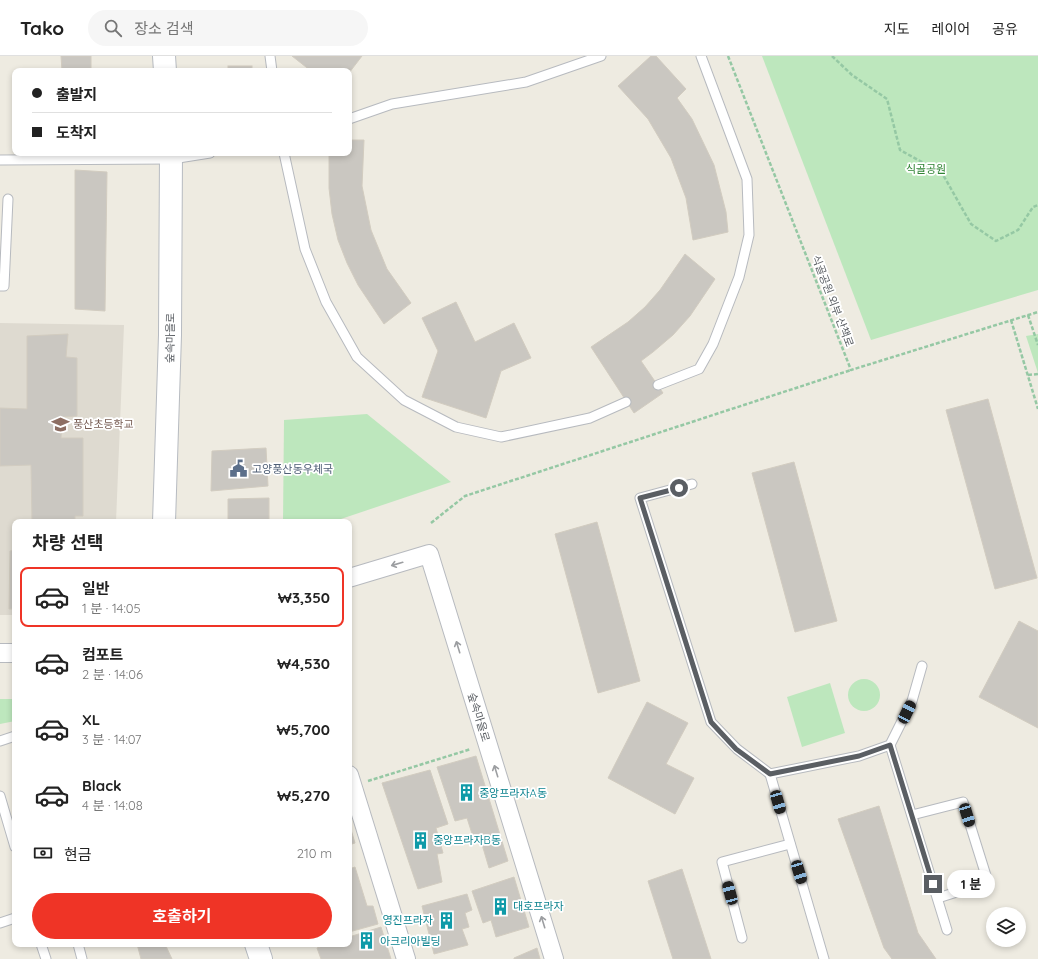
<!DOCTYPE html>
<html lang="ko">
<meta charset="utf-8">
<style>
body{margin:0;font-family:Quicksand,"Noto Sans KR",sans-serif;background:#f6f6f6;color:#222;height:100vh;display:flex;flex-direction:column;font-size:15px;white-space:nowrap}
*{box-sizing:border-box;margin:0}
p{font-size:13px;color:#767676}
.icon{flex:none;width:22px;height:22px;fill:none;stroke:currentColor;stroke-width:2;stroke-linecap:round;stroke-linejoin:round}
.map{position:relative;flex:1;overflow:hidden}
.panel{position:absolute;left:12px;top:463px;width:340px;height:428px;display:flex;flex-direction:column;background:#fff;border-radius:8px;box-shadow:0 2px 6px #0003}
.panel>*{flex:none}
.hud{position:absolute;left:12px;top:12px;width:340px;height:88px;border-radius:8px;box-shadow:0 2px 6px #0003;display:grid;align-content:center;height:88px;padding:0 20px;background:#fff}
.controls{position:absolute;left:986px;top:851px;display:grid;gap:8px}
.controls a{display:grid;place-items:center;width:40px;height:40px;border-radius:50%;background:#fff;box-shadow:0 2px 6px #0003;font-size:20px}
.end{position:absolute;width:18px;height:18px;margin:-9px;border:5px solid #5a5e63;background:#fff;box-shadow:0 0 0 2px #fff}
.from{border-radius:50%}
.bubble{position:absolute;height:28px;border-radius:14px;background:#fff;box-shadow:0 2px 6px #0003;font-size:13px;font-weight:700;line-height:28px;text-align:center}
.car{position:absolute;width:12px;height:24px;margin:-12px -6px;border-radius:5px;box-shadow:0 0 3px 1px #0007;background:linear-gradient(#222 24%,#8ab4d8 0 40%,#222 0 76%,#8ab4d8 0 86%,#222 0)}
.hud b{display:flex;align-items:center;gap:14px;height:38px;font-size:15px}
.hud b+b{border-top:1px solid #e0e0e0}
.hud i{width:10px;height:10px;background:#222}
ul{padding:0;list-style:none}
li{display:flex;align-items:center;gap:12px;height:60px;margin:0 8px 6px;padding:0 12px;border:2px solid transparent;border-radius:8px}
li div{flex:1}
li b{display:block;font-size:15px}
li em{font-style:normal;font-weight:700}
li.selected{border-color:#ef3426}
li>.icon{width:36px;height:36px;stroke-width:1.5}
h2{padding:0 20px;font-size:18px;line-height:48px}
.pay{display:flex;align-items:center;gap:10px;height:44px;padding:0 20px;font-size:15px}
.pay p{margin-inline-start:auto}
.button{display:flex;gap:8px;margin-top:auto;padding:8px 20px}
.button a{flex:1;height:46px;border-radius:24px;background:#ef3426;color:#fff;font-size:16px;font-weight:700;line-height:46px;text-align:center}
header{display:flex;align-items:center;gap:24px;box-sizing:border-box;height:56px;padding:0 20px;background:#fff;border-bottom:1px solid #e0e0e0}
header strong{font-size:19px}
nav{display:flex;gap:22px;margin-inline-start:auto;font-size:14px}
.search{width:280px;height:36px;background:#f6f6f6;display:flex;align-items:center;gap:10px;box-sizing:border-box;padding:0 14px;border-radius:22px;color:#767676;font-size:15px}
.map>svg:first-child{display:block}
</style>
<header>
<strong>Tako</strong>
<div class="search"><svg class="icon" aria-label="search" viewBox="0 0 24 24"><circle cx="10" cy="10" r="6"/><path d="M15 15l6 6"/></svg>장소 검색</div>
<nav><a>지도</a><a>레이어</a><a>공유</a></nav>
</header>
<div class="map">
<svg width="1038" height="903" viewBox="0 0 1038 903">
<rect width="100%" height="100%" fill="#eeebe1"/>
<polygon fill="#dedad0" points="0,267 124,269 116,466 15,466 15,559 0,559"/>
<g fill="#bde7bd">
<polygon points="762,0 1038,0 1038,234 871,284"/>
<polygon points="1038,278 1038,317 1026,280"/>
<polygon points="367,358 451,426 332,466 283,466 284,364"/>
<circle cx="864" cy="639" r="16"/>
<polygon points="830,627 845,677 802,691 787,641"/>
<polygon points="0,643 15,643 15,665 0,668"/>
</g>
<g fill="#cac7c1" stroke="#d2ccc0">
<polygon points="61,0 91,0 91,15 62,15"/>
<polygon points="292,0 362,0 349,17 349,15 311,15"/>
<polygon points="651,0 656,0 686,33 677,42 692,63 714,109 726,156 728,176 693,184 686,142 671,102 648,63 618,30"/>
<rect x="228" y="10" width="24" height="5"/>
<polygon points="349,84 364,84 362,130 371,174 387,213 411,247 384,268 358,229 347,207 338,184 332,158 329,132 329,97 349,97"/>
<polygon points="75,114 107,116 105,255 75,253"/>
<polygon points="685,198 715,223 690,260 673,279 653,296 641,305 663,337 634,357 591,291 628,266 645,251 660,234"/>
<polygon points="456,246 475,286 514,267 531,302 501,315 486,362 422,341 438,295 422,262"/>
<polygon points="68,278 66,301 77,302 77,360 62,361 61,382 83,382 83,460 75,460 75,466 32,466 31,409 0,410 0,352 27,353 27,280"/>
<polygon points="988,343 1037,522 995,533 946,354"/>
<polygon points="266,392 268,430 211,435 212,395"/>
<polygon points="794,406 837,565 795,576 752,417"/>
<polygon points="269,442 269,466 228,466 228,443"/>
<polygon points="597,466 640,625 598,637 555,478"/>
<polygon points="15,494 15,553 9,553 10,495"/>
<polygon points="1019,565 1038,575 1038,672 979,641"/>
<polygon points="647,646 688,667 666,708 694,722 675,758 608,722"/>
<polygon points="476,700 508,805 489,812 481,785 475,787 467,762 455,765 437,711"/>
<polygon points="430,714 448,768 436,772 443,797 437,798 442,826 418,833 382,727"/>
<polygon points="879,750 918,877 936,903 892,903 884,892 838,763"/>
<polygon points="349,767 355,787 349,789"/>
<polygon points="355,811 367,850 373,850 378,868 349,876 349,813"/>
<polygon points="682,813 711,903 673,903 648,825"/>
<polygon points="514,821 529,871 496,881 491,864 483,867 472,835"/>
<polygon points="467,838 472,854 465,857 469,871 462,873 468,889 434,898 422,850"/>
<polygon points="381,871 391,903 321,903 317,892 329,888 349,888 349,881"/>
<polygon points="137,888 165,888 172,903 141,903"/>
<polygon points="537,892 540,903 514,903 514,902"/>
</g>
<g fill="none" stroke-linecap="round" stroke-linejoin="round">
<defs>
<g id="service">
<polyline points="270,0 272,15"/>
<polyline points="349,63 392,48 526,26 601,0"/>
<polyline points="284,97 305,193 326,246 357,301 404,344 456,371 501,381 590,362 626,346"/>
<polyline points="0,104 172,103 210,97"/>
<polyline points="0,230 4,230 8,143"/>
<polyline points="658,329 699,313 713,288 739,221 749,179 747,123 701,0"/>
<polyline points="692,428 640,442 711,666 737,693 770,718 859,700 890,689 912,645 922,610"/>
<polyline points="0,685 15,680"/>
<polyline points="890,689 947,874"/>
<polyline points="770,718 824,903"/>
<polyline points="0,740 15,791"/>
<polyline points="912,759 963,746 988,826 938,842"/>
<polyline points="0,867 15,862"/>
<polyline points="742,882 722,806 790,788"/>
<polyline points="41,888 46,903"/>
<polyline points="78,888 82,903"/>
</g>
<g id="minor">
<polyline points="349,522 429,498 554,903"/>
<polyline points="0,597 15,597"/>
<polyline points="349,719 406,903"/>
</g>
<g id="secondary">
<polyline points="164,0 165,15"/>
<polyline points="164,466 170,279 171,97"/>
<polyline points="256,888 261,903"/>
</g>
</defs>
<use href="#service" stroke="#b7babf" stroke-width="11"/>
<use href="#minor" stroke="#b7babf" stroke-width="20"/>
<use href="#secondary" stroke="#b7bbc1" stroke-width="24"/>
<g stroke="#95c8a4" stroke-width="2.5" stroke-dasharray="4 2" stroke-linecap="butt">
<polyline points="728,0 851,314 1038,256"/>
<polyline points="832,0 852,19 887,43 900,94 942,117 971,168 996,185 1018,174 1033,151 1038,149"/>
<polyline points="1028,259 1038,289"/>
<polyline points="1011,264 1038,353"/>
<polyline points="1028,319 1038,318"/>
<polyline points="431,467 465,440 851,314"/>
<polyline points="368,725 471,693"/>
</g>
<use href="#service" stroke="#fff" stroke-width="9"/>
<use href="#minor" stroke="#fff" stroke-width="18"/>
<use href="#secondary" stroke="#fff" stroke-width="22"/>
</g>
<defs><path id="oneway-shaft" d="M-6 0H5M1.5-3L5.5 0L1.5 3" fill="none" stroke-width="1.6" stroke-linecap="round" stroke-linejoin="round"/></defs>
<g stroke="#9c9ea1">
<use href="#oneway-shaft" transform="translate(397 508) rotate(164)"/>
<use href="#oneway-shaft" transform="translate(458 591) rotate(-107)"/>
<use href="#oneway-shaft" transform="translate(496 715) rotate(-107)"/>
<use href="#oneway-shaft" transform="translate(543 866) rotate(-107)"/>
</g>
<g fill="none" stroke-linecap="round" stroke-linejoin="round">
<polyline stroke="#5a5e63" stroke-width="5" points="679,432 640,442 711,666 736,693 770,718 859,700 890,689 933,828"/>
</g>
<defs>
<symbol id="school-bare" viewBox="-9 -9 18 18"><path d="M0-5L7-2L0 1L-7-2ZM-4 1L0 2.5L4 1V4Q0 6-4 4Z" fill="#8d6e63" stroke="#fff" stroke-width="2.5" paint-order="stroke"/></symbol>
<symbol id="civic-bare" viewBox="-9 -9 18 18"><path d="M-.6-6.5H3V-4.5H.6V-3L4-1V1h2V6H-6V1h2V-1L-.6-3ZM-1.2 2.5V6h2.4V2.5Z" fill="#5c6f8a" stroke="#fff" stroke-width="2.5" paint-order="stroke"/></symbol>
<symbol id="building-bare" viewBox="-9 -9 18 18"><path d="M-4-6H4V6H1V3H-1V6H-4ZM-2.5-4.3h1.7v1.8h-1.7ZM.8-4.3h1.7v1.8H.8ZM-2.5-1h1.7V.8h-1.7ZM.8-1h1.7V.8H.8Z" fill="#0f9aa8" stroke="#fff" stroke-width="2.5" paint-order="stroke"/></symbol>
</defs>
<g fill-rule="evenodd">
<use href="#school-bare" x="48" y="356" width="25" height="25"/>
<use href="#civic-bare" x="226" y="400" width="25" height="25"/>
<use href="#building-bare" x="454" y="724" width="25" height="25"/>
<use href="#building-bare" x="408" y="772" width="25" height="25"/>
<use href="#building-bare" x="488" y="838" width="25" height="25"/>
<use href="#building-bare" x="434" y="852" width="25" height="25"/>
<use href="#building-bare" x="354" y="872" width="25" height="25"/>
</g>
<g text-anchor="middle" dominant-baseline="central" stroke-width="3.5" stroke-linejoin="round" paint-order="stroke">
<g font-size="11" fill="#308434" stroke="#fff">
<text x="926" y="113">식골공원</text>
</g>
<g font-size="11" fill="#5a5e63" stroke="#fff">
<text transform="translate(833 245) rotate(69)">식골공원 외부 산책로</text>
<text transform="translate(170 282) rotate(-89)">숲속마을로</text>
<text transform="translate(479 661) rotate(73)">숲속마을로</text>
</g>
<g font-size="11" fill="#785e54" stroke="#fff" text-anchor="start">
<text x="73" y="368">풍산초등학교</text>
</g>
<g font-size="11" fill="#4e5e75" stroke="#fff" text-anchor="start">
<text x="252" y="413">고양풍산동우체국</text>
</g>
<g font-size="11" fill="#0d838f" stroke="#fff" text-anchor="start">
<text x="479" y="737">중앙프라자A동</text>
<text x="433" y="784">중앙프라자B동</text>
<text x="513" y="850">대호프라자</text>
<text x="433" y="864" text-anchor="end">영진프라자</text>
<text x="380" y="885">아크리아빌딩</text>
</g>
</g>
</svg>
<div class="controls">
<a><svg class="icon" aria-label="layers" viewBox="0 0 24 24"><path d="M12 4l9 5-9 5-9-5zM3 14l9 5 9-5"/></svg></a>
</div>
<i class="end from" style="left:679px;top:432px"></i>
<i class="end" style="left:933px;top:828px"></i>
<div class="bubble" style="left:947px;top:814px;width:48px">1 분</div>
<i class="car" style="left:907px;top:656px;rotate:26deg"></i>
<i class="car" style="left:778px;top:746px;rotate:164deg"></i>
<i class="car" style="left:967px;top:759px;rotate:163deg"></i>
<i class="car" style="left:799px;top:816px;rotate:163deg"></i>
<i class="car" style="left:730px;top:837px;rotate:345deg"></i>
<div class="hud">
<b><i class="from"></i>출발지</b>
<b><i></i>도착지</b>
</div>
<section class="panel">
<h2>차량 선택</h2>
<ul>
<li class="selected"><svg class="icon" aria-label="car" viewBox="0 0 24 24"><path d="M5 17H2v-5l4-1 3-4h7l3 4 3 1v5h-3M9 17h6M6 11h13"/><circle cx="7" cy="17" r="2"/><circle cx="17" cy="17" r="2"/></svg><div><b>일반</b><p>1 분 · 14:05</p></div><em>₩3,350</em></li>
<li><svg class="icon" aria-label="car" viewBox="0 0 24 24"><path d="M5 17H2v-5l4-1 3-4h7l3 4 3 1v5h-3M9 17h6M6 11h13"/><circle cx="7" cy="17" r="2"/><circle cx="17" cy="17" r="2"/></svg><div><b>컴포트</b><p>2 분 · 14:06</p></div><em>₩4,530</em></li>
<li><svg class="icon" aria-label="car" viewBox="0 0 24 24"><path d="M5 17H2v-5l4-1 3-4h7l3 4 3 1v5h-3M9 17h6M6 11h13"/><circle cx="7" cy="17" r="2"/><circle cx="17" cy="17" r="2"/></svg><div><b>XL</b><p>3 분 · 14:07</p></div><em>₩5,700</em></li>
<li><svg class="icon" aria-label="car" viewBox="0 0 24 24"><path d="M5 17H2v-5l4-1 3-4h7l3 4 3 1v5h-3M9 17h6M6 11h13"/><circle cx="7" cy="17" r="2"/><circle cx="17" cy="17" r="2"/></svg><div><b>Black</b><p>4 분 · 14:08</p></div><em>₩5,270</em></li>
</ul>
<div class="pay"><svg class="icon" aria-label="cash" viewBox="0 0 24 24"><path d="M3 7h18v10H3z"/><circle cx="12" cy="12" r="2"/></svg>현금<p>210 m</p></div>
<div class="button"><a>호출하기</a></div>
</section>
</div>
